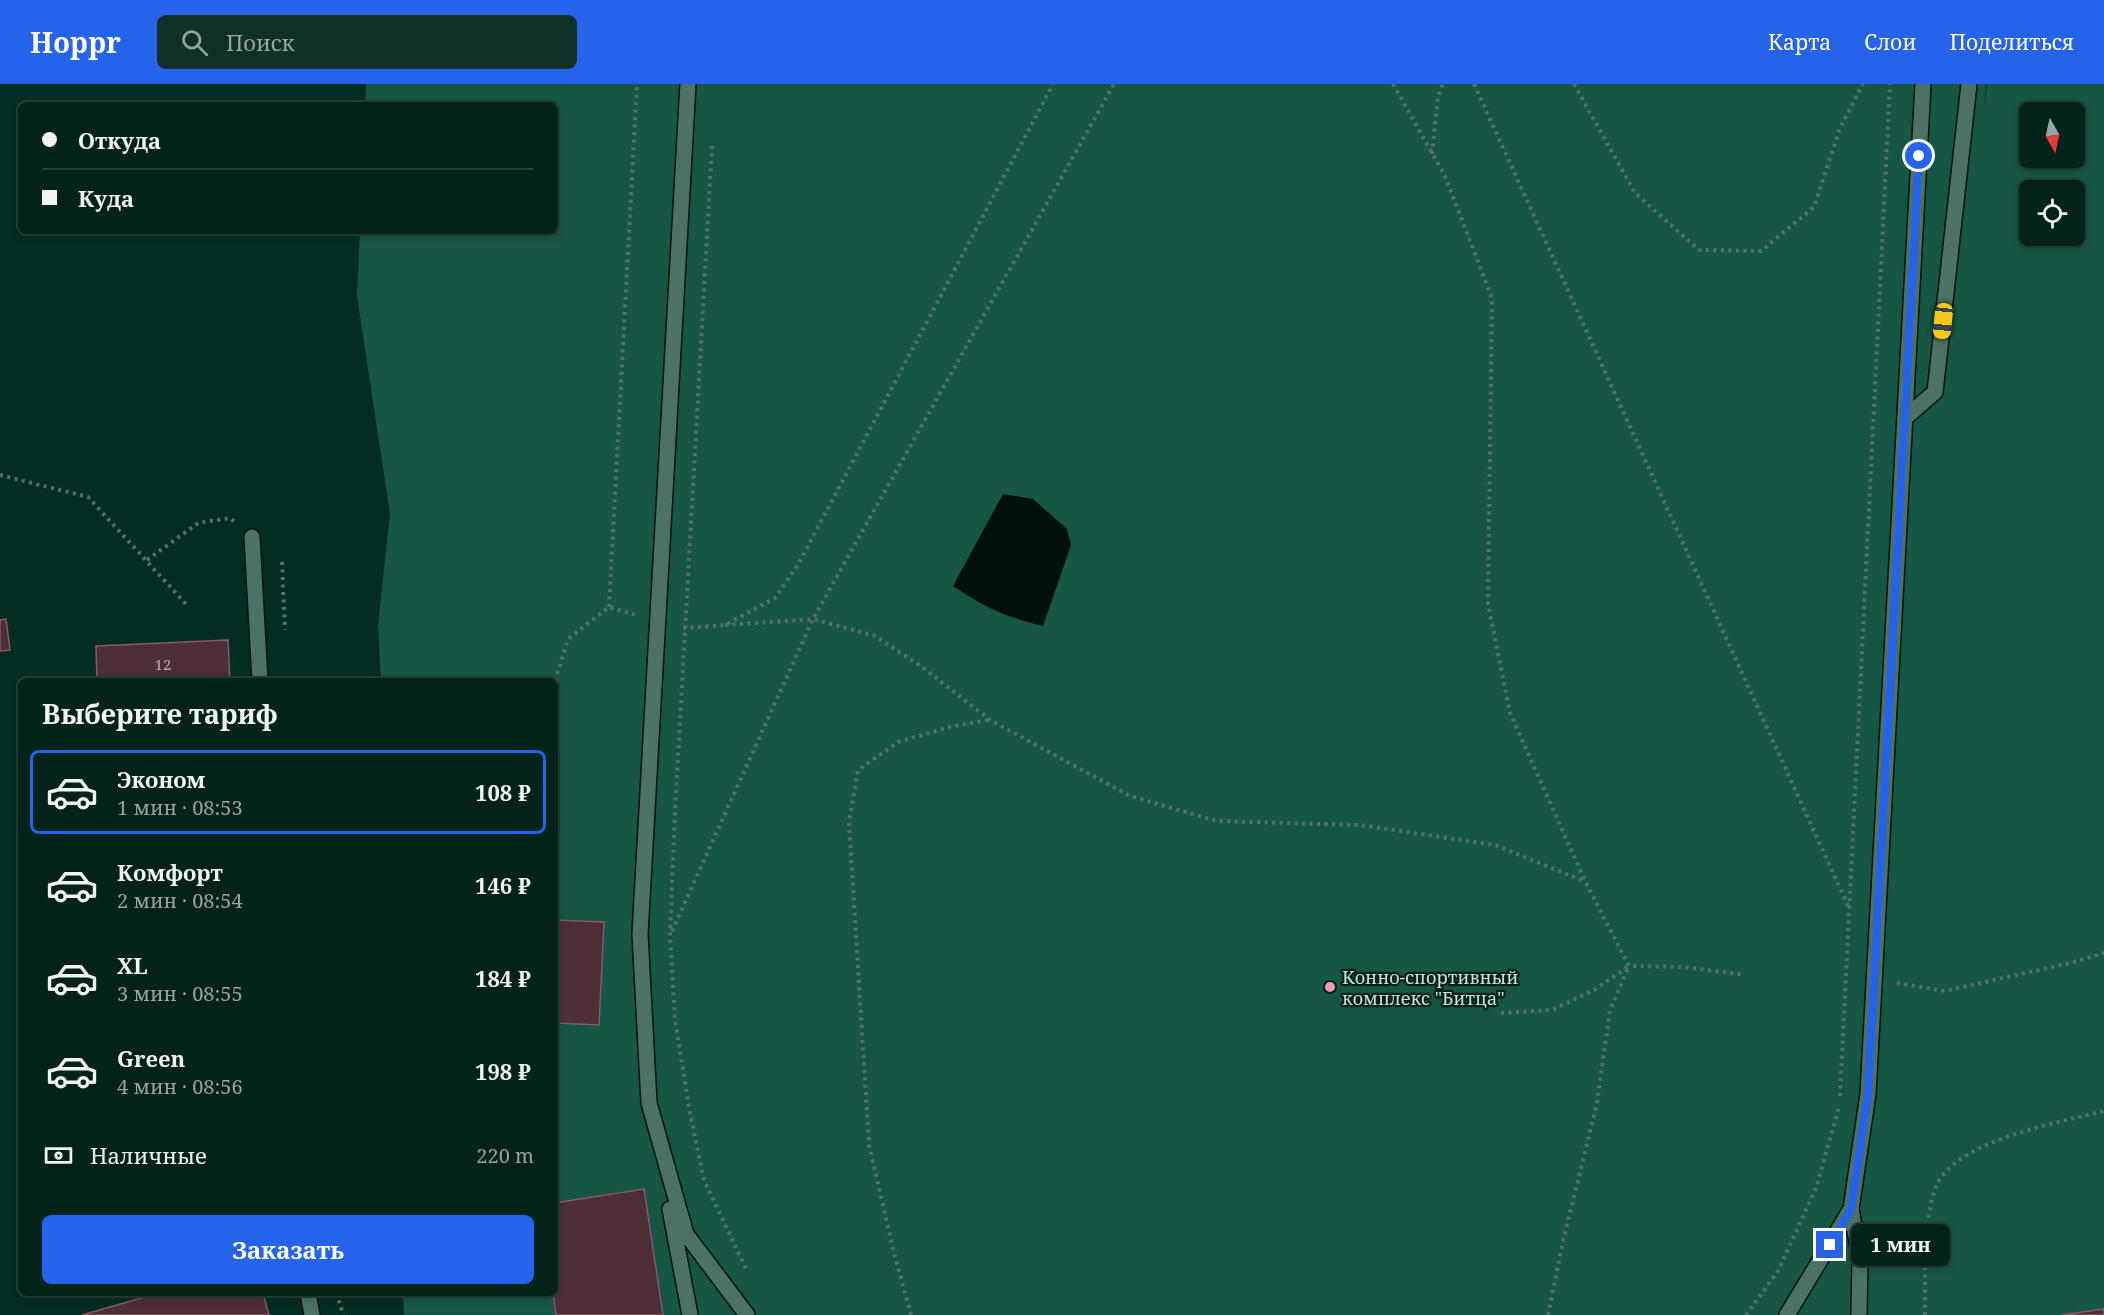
<!DOCTYPE html>
<html lang="ru">
<meta charset="utf-8">
<style>
body{margin:0;font-family:"Noto Serif",serif;background:#102f27;color:#f1f3f6;height:100vh;display:flex;flex-direction:column;font-size:22px;white-space:nowrap}
*{box-sizing:border-box;margin:0}
p{font-size:20px;color:#96a4a2}
.icon{flex:none;width:33px;height:33px;fill:none;stroke:currentColor;stroke-width:2;stroke-linecap:round;stroke-linejoin:round}
.map{position:relative;flex:1;overflow:hidden}
.details{position:absolute;left:18px;top:594px;width:540px;height:618px;display:flex;flex-direction:column;background:#02221a;border-radius:9px;box-shadow:0 3px 9px #0003,0 0 0 2px #233f39}
.details>*{flex:none}
.guide{position:absolute;left:18px;top:18px;width:540px;height:132px;border-radius:9px;box-shadow:0 3px 9px #0003,0 0 0 2px #233f39;display:grid;align-content:center;height:132px;padding:0 24px;background:#02221a}
.needle{width:39px;rotate:171deg}
.buttons{position:absolute;left:2019px;top:18px;display:grid;gap:12px}
.buttons a{display:grid;place-items:center;width:66px;height:66px;border-radius:9px;background:#02221a;box-shadow:0 3px 9px #0003,0 0 0 2px #233f39;font-size:30px}
.end{position:absolute;width:27px;height:27px;margin:-14px;border:8px solid #2563eb;background:#fff;box-shadow:0 0 0 3px #fff}
.from{border-radius:50%}
.bubble{position:absolute;height:42px;border-radius:9px;background:#02221a;box-shadow:0 3px 9px #0003,0 0 0 2px #233f39;font-size:20px;font-weight:700;line-height:42px;text-align:center}
.car{position:absolute;width:18px;height:36px;margin:-18px -9px;border-radius:8px;box-shadow:0 0 4px 2px #0007;background:linear-gradient(#f5c518 24%,#345 0 40%,#f5c518 0 76%,#345 0 86%,#f5c518 0)}
.guide b{display:flex;align-items:center;gap:21px;height:57px;font-size:22px}
.guide b+b{border-top:2px solid #233f39}
.guide i{width:15px;height:15px;background:#f1f3f6}
ul{padding:0;list-style:none}
li{display:flex;align-items:center;gap:18px;height:84px;margin:0 12px 9px;padding:0 12px;border:3px solid transparent;border-radius:9px}
li div{flex:1}
li b{display:block;font-size:22px}
li em{font-style:normal;font-weight:700}
li.selected{border-color:#2563eb}
li>.icon{width:54px;height:54px;stroke-width:1.5}
h2{padding:0 24px;font-size:27px;line-height:72px}
.pay{display:flex;align-items:center;gap:15px;height:66px;padding:0 24px;font-size:22px}
.pay p{margin-inline-start:auto}
.primary-button{display:flex;gap:12px;margin-top:auto;padding:12px 24px}
.primary-button a{flex:1;height:69px;border-radius:9px;background:#2563eb;color:#fff;font-size:24px;font-weight:700;line-height:69px;text-align:center}
header{display:flex;align-items:center;gap:36px;box-sizing:border-box;height:84px;padding:0 30px;background:#2563eb;color:#fff}
header strong{font-size:28px}
nav{display:flex;gap:33px;margin-inline-start:auto;font-size:21px}
.search{width:420px;height:54px;background:#102f27;display:flex;align-items:center;gap:15px;box-sizing:border-box;padding:0 21px;border-radius:9px;color:#96a4a2;font-size:22px}
.map>svg:first-child{display:block}
</style>
<header>
<strong>Hoppr</strong>
<div class="search"><svg class="icon" aria-label="search" viewBox="0 0 24 24"><circle cx="10" cy="10" r="6"/><path d="M15 15l6 6"/></svg>Поиск</div>
<nav><a>Карта</a><a>Слои</a><a>Поделиться</a></nav>
</header>
<div class="map">
<svg width="2104" height="1231" viewBox="0 0 2104 1231">
<rect width="100%" height="100%" fill="#032d23"/>
<path fill="#155645" fill-rule="evenodd" d="M366 0H1986L1984 24 1987 0H2104V1231H404L403 1209H555V597H381L378 541 390 430 357 212 360 147H555V21H365ZM2030 28H2074V74H2030ZM2030 106H2074V152H2030Z"/>
<path fill="#02100b" d="M1003 410 1033 415 1067 445 1071 461 1043 542C1006 533 985 524 953 502Z"/>
<g fill="#4d2e36" stroke="#815d66" stroke-width="1.5">
<polygon points="6,535 10,566 0,567 0,536"/>
<polygon points="228,556 230,597 97,597 96,562"/>
<polygon points="555,836 604,838 599,941 555,939"/>
<polygon points="644,1105 663,1231 556,1231 553,1209 555,1209 555,1119"/>
<polygon points="159,1209 263,1209 269,1231 82,1231"/>
<polygon points="2104,1225 2104,1231 2061,1231"/>
</g>
<g fill="none" stroke-linecap="round" stroke-linejoin="round">
<defs>
<g id="minor">
<polyline points="688,0 640,850 649,1019 686,1150 747,1231"/>
<polyline points="1905,334 1935,308 1969,0"/>
<polyline points="252,453 260,597"/>
<polyline points="670,1125 690,1231"/>
<polyline points="1851,1125 1860,1175 1859,1231"/>
<polyline points="308,1209 312,1231"/>
<polyline points="1787,1231 1851,1125 1868,1010 1923,0"/>
</g>
</defs>
<use href="#minor" stroke="#00140c" stroke-width="18"/>
<g stroke="#507269" stroke-width="4" stroke-dasharray="3 4.5" stroke-linecap="butt">
<polyline points="1393,0 1445,92 1492,214 1488,520 1510,629 1585,797 1629,882 1684,883 1745,891"/>
<polyline points="1474,0 1849,824"/>
<polyline points="1574,0 1635,109 1699,166 1761,167 1814,123 1840,44 1863,0"/>
<polyline points="712,62 675,727 670,851 675,936 690,1029 704,1096 747,1187"/>
<polyline points="1432,70 1438,12 1443,0"/>
<polyline points="0,391 88,413 186,520"/>
<polyline points="147,476 198,439 230,434 235,438"/>
<polyline points="282,478 285,546"/>
<polyline points="609,523 637,0"/>
<polyline points="725,541 813,535 875,552 921,582 990,636 1130,712 1217,737 1360,741 1495,761 1584,797"/>
<polyline points="683,544 725,541 775,514 799,479 1053,0"/>
<polyline points="555,597 568,555 609,523 636,531"/>
<polyline points="672,847 813,535 1114,0"/>
<polyline points="1897,899 1945,907 2070,879 2104,869"/>
<polyline points="1501,929 1552,926 1594,906 1628,883"/>
<polyline points="1840,1012 1890,0"/>
<polyline points="337,1209 343,1231"/>
<polyline points="911,1231 894,1169 869,1061 849,738 858,686 898,658 953,642 990,636"/>
<polyline points="1548,1231 1563,1157 1597,1019 1610,926 1629,882"/>
<polyline points="1746,1231 1778,1187 1816,1104 1839,1023"/>
<path d="M1925 1231C1925 1192 1923 1146 1934 1108 1948 1057 2058 1039 2104 1027"/>
</g>
<use href="#minor" stroke="#4b7265" stroke-width="15"/>
</g>
<g fill="none" stroke-linecap="round" stroke-linejoin="round">
<polyline stroke="#2563eb" stroke-width="8" points="1830,1161 1851,1125 1868,1010 1919,72"/>
</g>
<circle fill="#f19ab2" stroke="#04221a" stroke-width="2" cx="1330" cy="903" r="6"/>
<g text-anchor="middle" dominant-baseline="central" stroke-width="4.5" stroke-linejoin="round" paint-order="stroke">
<g font-size="15" fill="#acb4b1">
<text x="163" y="580">12</text>
</g>
<g font-size="18" fill="#cce1da" stroke="#04221a" text-anchor="start">
<text x="1342" y="893">Конно-спортивный<tspan x="1342" dy="21">комплекс "Битца"</tspan></text>
</g>
</g>
</svg>
<div class="buttons">
<a><svg class="needle" viewBox="-14 -14 28 28"><path d="M0-13l5 13h-10z" fill="#e53935"/><path d="M0 13l5-13h-10z" fill="#96a4a2"/></svg></a>
<a><svg class="icon" aria-label="locate" viewBox="0 0 24 24"><circle cx="12" cy="12" r="6"/><path d="M12 2v4M12 18v4M2 12h4M18 12h4"/></svg></a>
</div>
<i class="end from" style="left:1919px;top:72px"></i>
<i class="end" style="left:1830px;top:1161px"></i>
<div class="bubble" style="left:1851px;top:1140px;width:99px">1 мин</div>
<i class="car" style="left:1943px;top:237px;rotate:186deg"></i>
<div class="guide">
<b><i class="from"></i>Откуда</b>
<b><i></i>Куда</b>
</div>
<section class="details">
<h2>Выберите тариф</h2>
<ul>
<li class="selected"><svg class="icon" aria-label="car" viewBox="0 0 24 24"><path d="M5 17H2v-5l4-1 3-4h7l3 4 3 1v5h-3M9 17h6M6 11h13"/><circle cx="7" cy="17" r="2"/><circle cx="17" cy="17" r="2"/></svg><div><b>Эконом</b><p>1 мин · 08:53</p></div><em>108 ₽</em></li>
<li><svg class="icon" aria-label="car" viewBox="0 0 24 24"><path d="M5 17H2v-5l4-1 3-4h7l3 4 3 1v5h-3M9 17h6M6 11h13"/><circle cx="7" cy="17" r="2"/><circle cx="17" cy="17" r="2"/></svg><div><b>Комфорт</b><p>2 мин · 08:54</p></div><em>146 ₽</em></li>
<li><svg class="icon" aria-label="car" viewBox="0 0 24 24"><path d="M5 17H2v-5l4-1 3-4h7l3 4 3 1v5h-3M9 17h6M6 11h13"/><circle cx="7" cy="17" r="2"/><circle cx="17" cy="17" r="2"/></svg><div><b>XL</b><p>3 мин · 08:55</p></div><em>184 ₽</em></li>
<li><svg class="icon" aria-label="car" viewBox="0 0 24 24"><path d="M5 17H2v-5l4-1 3-4h7l3 4 3 1v5h-3M9 17h6M6 11h13"/><circle cx="7" cy="17" r="2"/><circle cx="17" cy="17" r="2"/></svg><div><b>Green</b><p>4 мин · 08:56</p></div><em>198 ₽</em></li>
</ul>
<div class="pay"><svg class="icon" aria-label="cash" viewBox="0 0 24 24"><path d="M3 7h18v10H3z"/><circle cx="12" cy="12" r="2"/></svg>Наличные<p>220 m</p></div>
<div class="primary-button"><a>Заказать</a></div>
</section>
</div>
